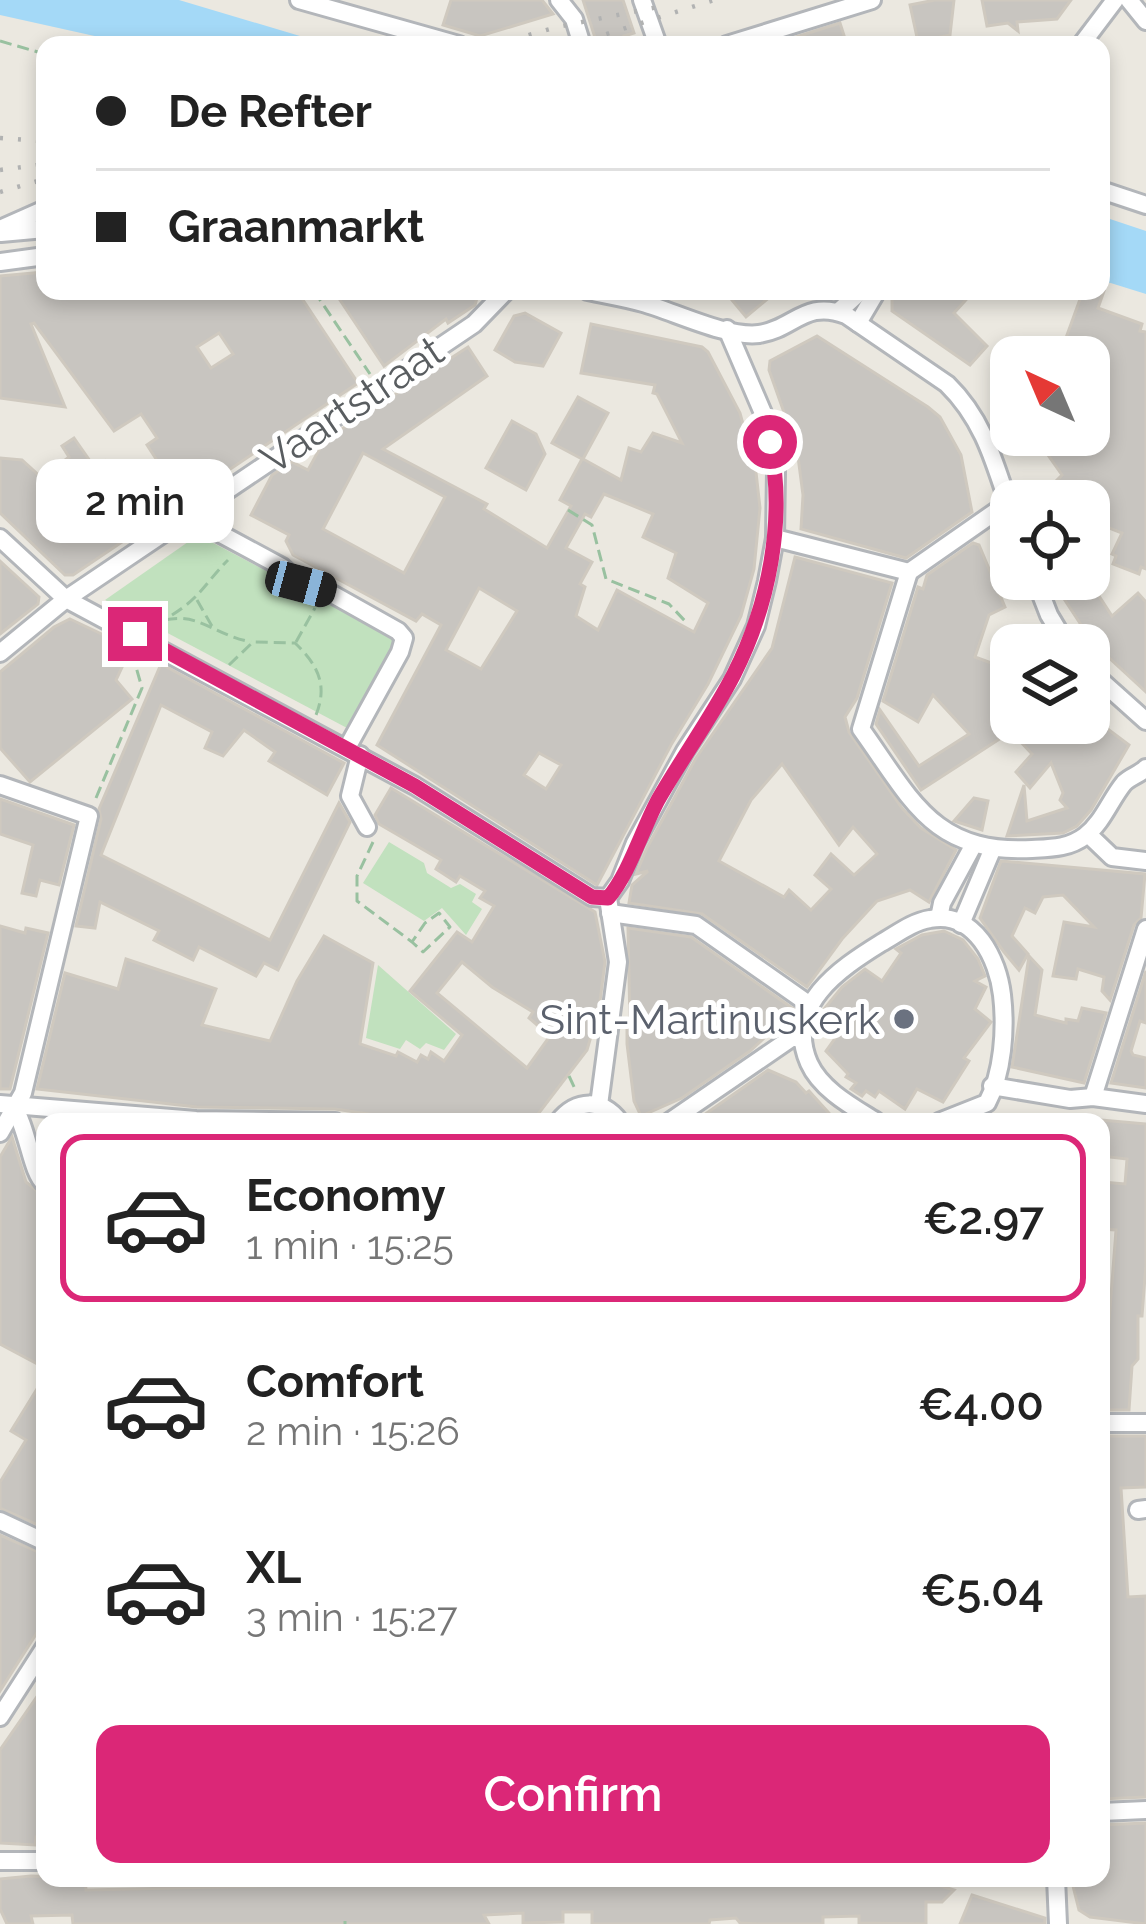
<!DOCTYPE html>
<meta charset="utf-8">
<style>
body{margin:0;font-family:Raleway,sans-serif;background:#f2f2f2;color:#222;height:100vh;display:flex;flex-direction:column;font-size:45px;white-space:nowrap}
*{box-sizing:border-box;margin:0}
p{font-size:39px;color:#767676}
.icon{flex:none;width:66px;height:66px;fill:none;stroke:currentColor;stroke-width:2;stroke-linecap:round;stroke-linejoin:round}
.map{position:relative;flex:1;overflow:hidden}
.side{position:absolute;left:36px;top:1113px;width:1074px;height:774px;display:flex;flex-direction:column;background:#fff;border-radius:24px;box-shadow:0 6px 18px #0003}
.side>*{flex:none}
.banner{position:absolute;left:36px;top:36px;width:1074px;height:264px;border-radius:24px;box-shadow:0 6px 18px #0003;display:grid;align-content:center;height:264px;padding:0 60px;background:#fff}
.needle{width:78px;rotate:316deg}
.controls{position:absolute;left:990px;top:336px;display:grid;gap:24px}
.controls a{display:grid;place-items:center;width:120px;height:120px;border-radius:24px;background:#fff;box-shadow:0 6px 18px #0003;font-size:60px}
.end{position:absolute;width:54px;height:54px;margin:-27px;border:15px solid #db2777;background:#fff;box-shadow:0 0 0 6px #fff}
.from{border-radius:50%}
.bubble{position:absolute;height:84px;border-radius:24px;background:#fff;box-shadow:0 6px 18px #0003;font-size:39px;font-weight:600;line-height:84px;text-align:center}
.car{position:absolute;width:36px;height:72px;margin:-36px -18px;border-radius:15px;box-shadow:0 0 9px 3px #0007;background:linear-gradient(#222 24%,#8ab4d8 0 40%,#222 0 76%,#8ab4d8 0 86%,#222 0)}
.banner b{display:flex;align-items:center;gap:42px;height:114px;font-size:45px}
.banner b+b{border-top:3px solid #e0e0e0}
.banner i{width:30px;height:30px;background:#222}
ul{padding:21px 0 0;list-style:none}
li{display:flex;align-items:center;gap:36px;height:168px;margin:0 24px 18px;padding:0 36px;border:6px solid transparent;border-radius:24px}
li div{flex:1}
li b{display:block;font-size:45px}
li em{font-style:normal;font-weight:600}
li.active{border-color:#db2777}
li>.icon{width:108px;height:108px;stroke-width:1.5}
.cta{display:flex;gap:24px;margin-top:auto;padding:24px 60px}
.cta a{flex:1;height:138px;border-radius:24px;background:#db2777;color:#fff;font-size:48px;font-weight:600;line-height:138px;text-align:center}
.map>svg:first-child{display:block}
</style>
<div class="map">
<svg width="1146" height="1924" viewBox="0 0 1146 1924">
<rect width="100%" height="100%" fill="#ebe8e0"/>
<g fill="#c1e1be">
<polygon points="198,535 396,639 347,728 105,600"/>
<polygon points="389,842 424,863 427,873 451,888 460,884 476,894 472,902 482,909 466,935 442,908 424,921 363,883"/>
<polygon points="378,965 456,1034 444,1050 426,1043 420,1049 406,1040 400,1049 366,1038"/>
</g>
<g fill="#a4d9f7">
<polygon points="0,0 179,0 330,45 135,45 0,15"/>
<polygon points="1101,216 1146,231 1146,294 1101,280"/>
</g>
<g fill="#c8c5c0" stroke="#cfc9bf" stroke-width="3" fill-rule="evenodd">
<polygon points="451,0 542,0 553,14 480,36 443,25"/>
<polygon points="583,0 623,0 634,33 624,36 627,45 610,45 609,41 597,44"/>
<polygon points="935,0 954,0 950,35 918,42 910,5"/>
<polygon points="982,0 1071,0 1057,19 1017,22 1018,31 1008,23 987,26"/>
<polygon points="840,23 847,45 771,45"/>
<path d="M45 272V291H297L358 383 73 575H65L0 513V458L22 460 42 478 69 457 62 446 74 438 95 468 105 461 121 486 158 462 147 445 157 438 141 414 114 431 34 323 31 324 65 407 0 398V276ZM219 333 233 354 211 368 197 347Z"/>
<polygon points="334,291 479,291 475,305 448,323 446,319 384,366"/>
<polygon points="740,291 777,291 746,317 731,299"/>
<polygon points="898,291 974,291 954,313 987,346 970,365 892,311 892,294"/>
<polygon points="1083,291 1104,291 1098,308 1142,324 1140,331 1146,332 1146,569 1141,567 1139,574 1113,564 1116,556 1112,554 1122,533 1089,520 1089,501 1036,501 1062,475 1048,455 1054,450 1042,435 1089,435 1089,357 1059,357"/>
<polygon points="525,313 561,333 543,366 515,362 495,350 514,316"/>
<path d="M591 324 702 347 708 352 740 413 756 472 760 508 754 569 741 616 708 684 671 745 597 885 377 745 441 625 422 614 416 621 293 555 286 541 289 535 251 515 272 475 292 462 308 470 319 450 316 446 468 347 487 376 383 449 487 504 484 509 547 548 571 506 560 500 582 459 552 443 578 397 608 413 583 459 621 480 629 448 641 452 653 433 682 443 657 394 653 393 655 385 581 373ZM363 453 445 497 404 573 323 529ZM604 494 653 514 643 537 676 553 668 578 708 603 694 632 617 590 598 630 576 616 585 587 580 584 592 562 566 548 585 514 591 517ZM479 588 517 611 481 669 446 650ZM539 753 561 765 546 789 524 775Z"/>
<polygon points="817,336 928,407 940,417 961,455 972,512 906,558 801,529 803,495 797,449 769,370 770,361"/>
<polygon points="512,421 536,434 545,454 526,490 486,468"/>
<polygon points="973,543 979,545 1005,607 989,615 975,657 994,664 1011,648 1011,686 994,703 1018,727 921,790 876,724 880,710 919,766 969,734 933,695 918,722 883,701 918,587 923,589 927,575"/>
<path d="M795 557 892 583 857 698 845 717 849 732 902 808 921 828 956 850 929 902 910 890 877 901 842 939 807 987 702 914 629 903 632 885 648 871 636 874 647 848 696 758 772 648ZM782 764 839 845 853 827 877 854 854 875 831 854 815 875 831 889 811 910 789 890 784 897 719 861 751 800Z"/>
<polygon points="0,561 39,597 38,604 0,634"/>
<polygon points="1051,579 1088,579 1112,616 1138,593 1146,602 1146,692 1093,643"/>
<polygon points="70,619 131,648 116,680 132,699 30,782 0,748 0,672 54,627"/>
<polygon points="161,664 344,763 327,795 269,761 275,752 244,730 223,756 205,748 212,732 161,705 101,855 270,940 339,803 350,822 278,970 264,963 256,976 199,947 193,960 154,940 159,931 100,902 95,928 76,926 101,819 99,809"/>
<polygon points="1089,715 1129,745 1091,810 1077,826 1063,833 1007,836 1024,785 1027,821 1067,808 1060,800 1063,793 1051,763 1030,788 1016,772 1032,754 1018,739 1031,723 1089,723"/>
<path d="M391 788 595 912 605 962 599 1009 587 1050 532 1122H422L335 1109 197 1107 37 1089 65 973 118 989 126 959 216 989 202 1025 270 1041 297 981 324 936 373 963 360 1044 396 1056 398 1052 417 1062 421 1055 428 1059 431 1052 444 1061 462 1035 410 991 457 932 472 942 494 906 480 898 485 891 460 876 456 882 436 869 441 860 379 824 375 815ZM462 962 492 987 533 1012 529 1018 550 1036 527 1068 437 993Z"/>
<polygon points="974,798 988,801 982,830 954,821"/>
<polygon points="0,799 74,825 59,885 40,880 36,896 22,893 33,845 0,834"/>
<polygon points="1001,861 1145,874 1141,918 1134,925 1110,1000 1102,991 1104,977 1078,969 1076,979 1053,976 1064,922 1094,927 1063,895 1043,897 1035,913 1025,908 1012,936 1028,954 1019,970 1004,952 980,918"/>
<polygon points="0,926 25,933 26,928 48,933 10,1089 0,1089"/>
<polygon points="628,928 691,937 795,1010 750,1051 682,1098 641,1116 634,1101 627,1044 627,1024 630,1024"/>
<polygon points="944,931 963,940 978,959 985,976 975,981 986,987 975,1009 991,1022 964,1058 969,1061 943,1102 917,1089 905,1109 879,1091 875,1097 866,1091 862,1096 851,1089 856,1083 846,1077 848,1074 826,1051 839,1033 819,1020 821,1013 842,987 865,969 882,981 901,953 896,949 922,935"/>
<polygon points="1029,956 1042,970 1035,1015 1066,1023 1066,1019 1078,1021 1082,1008 1106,1013 1084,1083 1012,1067"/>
<polygon points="1146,971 1146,1023 1140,1021 1131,1051 1133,1055 1146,1058 1146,1088 1111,1083"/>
<polygon points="768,1070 796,1082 806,1093 809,1091 837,1122 694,1122"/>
<polygon points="1101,1120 1146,1124 1146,1264 1142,1316 1138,1316 1138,1359 1132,1366 1129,1410 1101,1410 1101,1320 1109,1322 1116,1230 1101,1229 1101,1182 1125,1184 1127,1159 1101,1156"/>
<polygon points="12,1137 26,1182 45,1197 45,1368 0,1344 0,1157"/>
<polygon points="45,1376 45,1528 0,1508 0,1482 26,1440 11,1431"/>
<polygon points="1101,1436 1146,1436 1146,1487 1121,1488 1128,1597 1146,1596 1146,1797 1101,1799"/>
<polygon points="0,1535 45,1555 45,1620 0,1691"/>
<polygon points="45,1685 45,1838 36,1837 35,1845 0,1843 0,1750"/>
<polygon points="1146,1823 1146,1924 1090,1917 1079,1910 1071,1878 1101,1878 1101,1825"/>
<polygon points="31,1876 85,1878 86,1890 631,1878 932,1878 931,1883 954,1890 942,1902 926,1902 926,1924 859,1923 859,1916 823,1917 823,1924 758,1924 740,1923 736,1918 710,1920 709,1924 592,1924 592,1912 563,1912 563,1922 523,1923 523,1913 484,1915 489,1924 73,1924 72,1915 31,1916 33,1924 7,1924 0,1909 0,1879"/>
<polygon points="972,1895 1045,1918 1045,1924 960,1924"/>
</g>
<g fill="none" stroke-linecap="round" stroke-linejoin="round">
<defs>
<g id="minor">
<polyline points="299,0 459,45"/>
<polyline points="559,0 574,19 582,45"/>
<polyline points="642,0 658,45"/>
<polyline points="1129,0 1146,21"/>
<polyline points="727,45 872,0"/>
<polyline points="1081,45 1115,0"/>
<polyline points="1101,190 1146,205"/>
<polyline points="0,229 45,209"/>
<polyline points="1,233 45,229"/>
<polyline points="0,262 45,256"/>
<path d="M588 291C606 295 625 298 643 303 675 312 727 338 759 334 794 329 805 299 846 315L947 384C984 420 995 464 1011 512"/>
<polyline points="838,312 861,291"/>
<polyline points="858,323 877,291"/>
<polyline points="193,512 206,526 282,567 300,584 325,590 398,631 404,638 400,652 347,748"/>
<polyline points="0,538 66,599 415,786 592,897 608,898"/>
<polyline points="775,538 909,572"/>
<path d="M909 572 861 729C912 800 933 854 1032 849 1052 848 1069 848 1085 836 1103 822 1110 800 1124 783 1131 776 1139 775 1146 768"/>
<polyline points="909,572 1008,503"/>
<polyline points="1035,579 1049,615 1067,645"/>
<polyline points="0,653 66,599 474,324 506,291"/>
<polyline points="1089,670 1146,721"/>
<polyline points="360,755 350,796 367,827"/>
<polyline points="0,785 89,816 23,1093 0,1133"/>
<polyline points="1088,834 1112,857 1146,861"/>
<polyline points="610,913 696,925 810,1005"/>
<polyline points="939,918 942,903 974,844"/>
<polyline points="961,924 993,848"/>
<polyline points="992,1086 1070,1099 1093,1097 1146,1104"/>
<polyline points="1093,1097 1146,929"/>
<polyline points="0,1104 196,1120 335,1122"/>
<polyline points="599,1105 618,962 608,898 620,881 635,843 685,751 732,679 756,626 767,581 775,538 776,471 763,413 727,329"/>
<path d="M13 1106C28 1128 31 1173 45 1184"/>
<path d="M558 1122C576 1099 602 1098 620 1122"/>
<polyline points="669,1122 793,1037 803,1040"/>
<path d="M877 1122C853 1107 821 1090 809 1063 784 1006 839 969 881 943 897 934 912 922 930 919 975 910 998 960 1002 995 1006 1029 1003 1073 987 1103L939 1122"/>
<polyline points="1101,1423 1146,1423"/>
<polyline points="1138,1510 1146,1509"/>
<polyline points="0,1521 45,1542"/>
<polyline points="0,1717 45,1647"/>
<polyline points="1101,1812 1146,1810"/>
<polyline points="0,1861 45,1861"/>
<polyline points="1056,1878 1058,1924"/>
</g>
</defs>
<use href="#minor" stroke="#b3b6ba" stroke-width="22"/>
<g stroke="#99c1a0" stroke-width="3" stroke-dasharray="12 6" stroke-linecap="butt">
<polyline points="0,41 45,54"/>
<polyline points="314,291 370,374"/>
<polyline points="568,510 592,525 606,579 669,604 685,621"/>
<polyline points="197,600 213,628"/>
<path d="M172 615C201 597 206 582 228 560"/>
<path d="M148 625C196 606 207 633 251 642"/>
<polyline points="296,642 315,608"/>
<path d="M229 665 253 642 295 643C318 665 328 685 316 715"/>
<polyline points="96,798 142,688 136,667 143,657"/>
<polyline points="373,842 357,876 357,901 412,942 425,923 439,913 450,927 423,952 412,942"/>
<polyline points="569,1076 576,1091"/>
<polyline points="341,1878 345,1885"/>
<polyline points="345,1921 345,1924"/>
</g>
<use href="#minor" stroke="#fff" stroke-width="16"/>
<g stroke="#b1b2b2" stroke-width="4.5" stroke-dasharray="3 15" stroke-linecap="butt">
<polyline points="494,45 557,27 668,5"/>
<polyline points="572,45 714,0"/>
<polyline points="0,138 45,141"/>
<polyline points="0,170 45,164"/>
<polyline points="0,192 45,179"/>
</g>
</g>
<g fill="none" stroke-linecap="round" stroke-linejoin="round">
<path stroke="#db2777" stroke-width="15" d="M135 634 415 786 592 897 608 898C629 874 642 830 658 800 682 758 712 717 734 674 769 605 786 519 770 442"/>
</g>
<circle fill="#6b7280" stroke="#fff" stroke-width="4.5" cx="904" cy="1019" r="12"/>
<g text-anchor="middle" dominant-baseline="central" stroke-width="10" stroke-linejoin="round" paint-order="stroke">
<g font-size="42" fill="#595d60" stroke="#fff">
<text transform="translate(352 405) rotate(-34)">Vaartstraat</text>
</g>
<g font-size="42" fill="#5b616d" stroke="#fff" text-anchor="end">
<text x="880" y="1019">Sint-Martinuskerk</text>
</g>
</g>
</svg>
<div class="controls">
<a><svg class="needle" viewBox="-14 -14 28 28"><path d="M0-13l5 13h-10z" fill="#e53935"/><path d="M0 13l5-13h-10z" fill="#767676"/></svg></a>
<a><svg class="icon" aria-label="locate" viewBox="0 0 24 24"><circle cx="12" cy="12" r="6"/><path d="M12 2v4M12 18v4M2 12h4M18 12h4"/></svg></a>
<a><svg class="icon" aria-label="layers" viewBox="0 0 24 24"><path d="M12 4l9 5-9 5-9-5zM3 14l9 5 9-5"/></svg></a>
</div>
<i class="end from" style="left:770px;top:442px"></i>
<i class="end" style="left:135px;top:634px"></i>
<div class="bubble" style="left:36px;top:459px;width:198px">2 min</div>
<i class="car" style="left:301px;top:584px;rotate:105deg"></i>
<div class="banner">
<b><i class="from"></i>De Refter</b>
<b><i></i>Graanmarkt</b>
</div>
<section class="side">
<ul>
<li class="active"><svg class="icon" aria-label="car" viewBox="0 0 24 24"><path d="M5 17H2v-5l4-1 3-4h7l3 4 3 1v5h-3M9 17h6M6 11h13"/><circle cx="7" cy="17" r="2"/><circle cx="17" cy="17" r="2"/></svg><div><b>Economy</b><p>1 min · 15:25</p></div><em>€2.97</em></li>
<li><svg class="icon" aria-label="car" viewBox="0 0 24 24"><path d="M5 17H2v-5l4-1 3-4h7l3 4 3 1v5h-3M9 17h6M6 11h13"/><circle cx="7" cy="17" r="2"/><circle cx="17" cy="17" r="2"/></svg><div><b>Comfort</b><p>2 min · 15:26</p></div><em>€4.00</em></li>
<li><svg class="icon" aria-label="car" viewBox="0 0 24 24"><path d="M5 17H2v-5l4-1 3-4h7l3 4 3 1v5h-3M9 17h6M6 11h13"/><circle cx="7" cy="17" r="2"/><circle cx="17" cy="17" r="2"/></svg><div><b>XL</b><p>3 min · 15:27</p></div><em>€5.04</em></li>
</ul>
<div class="cta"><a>Confirm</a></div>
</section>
</div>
